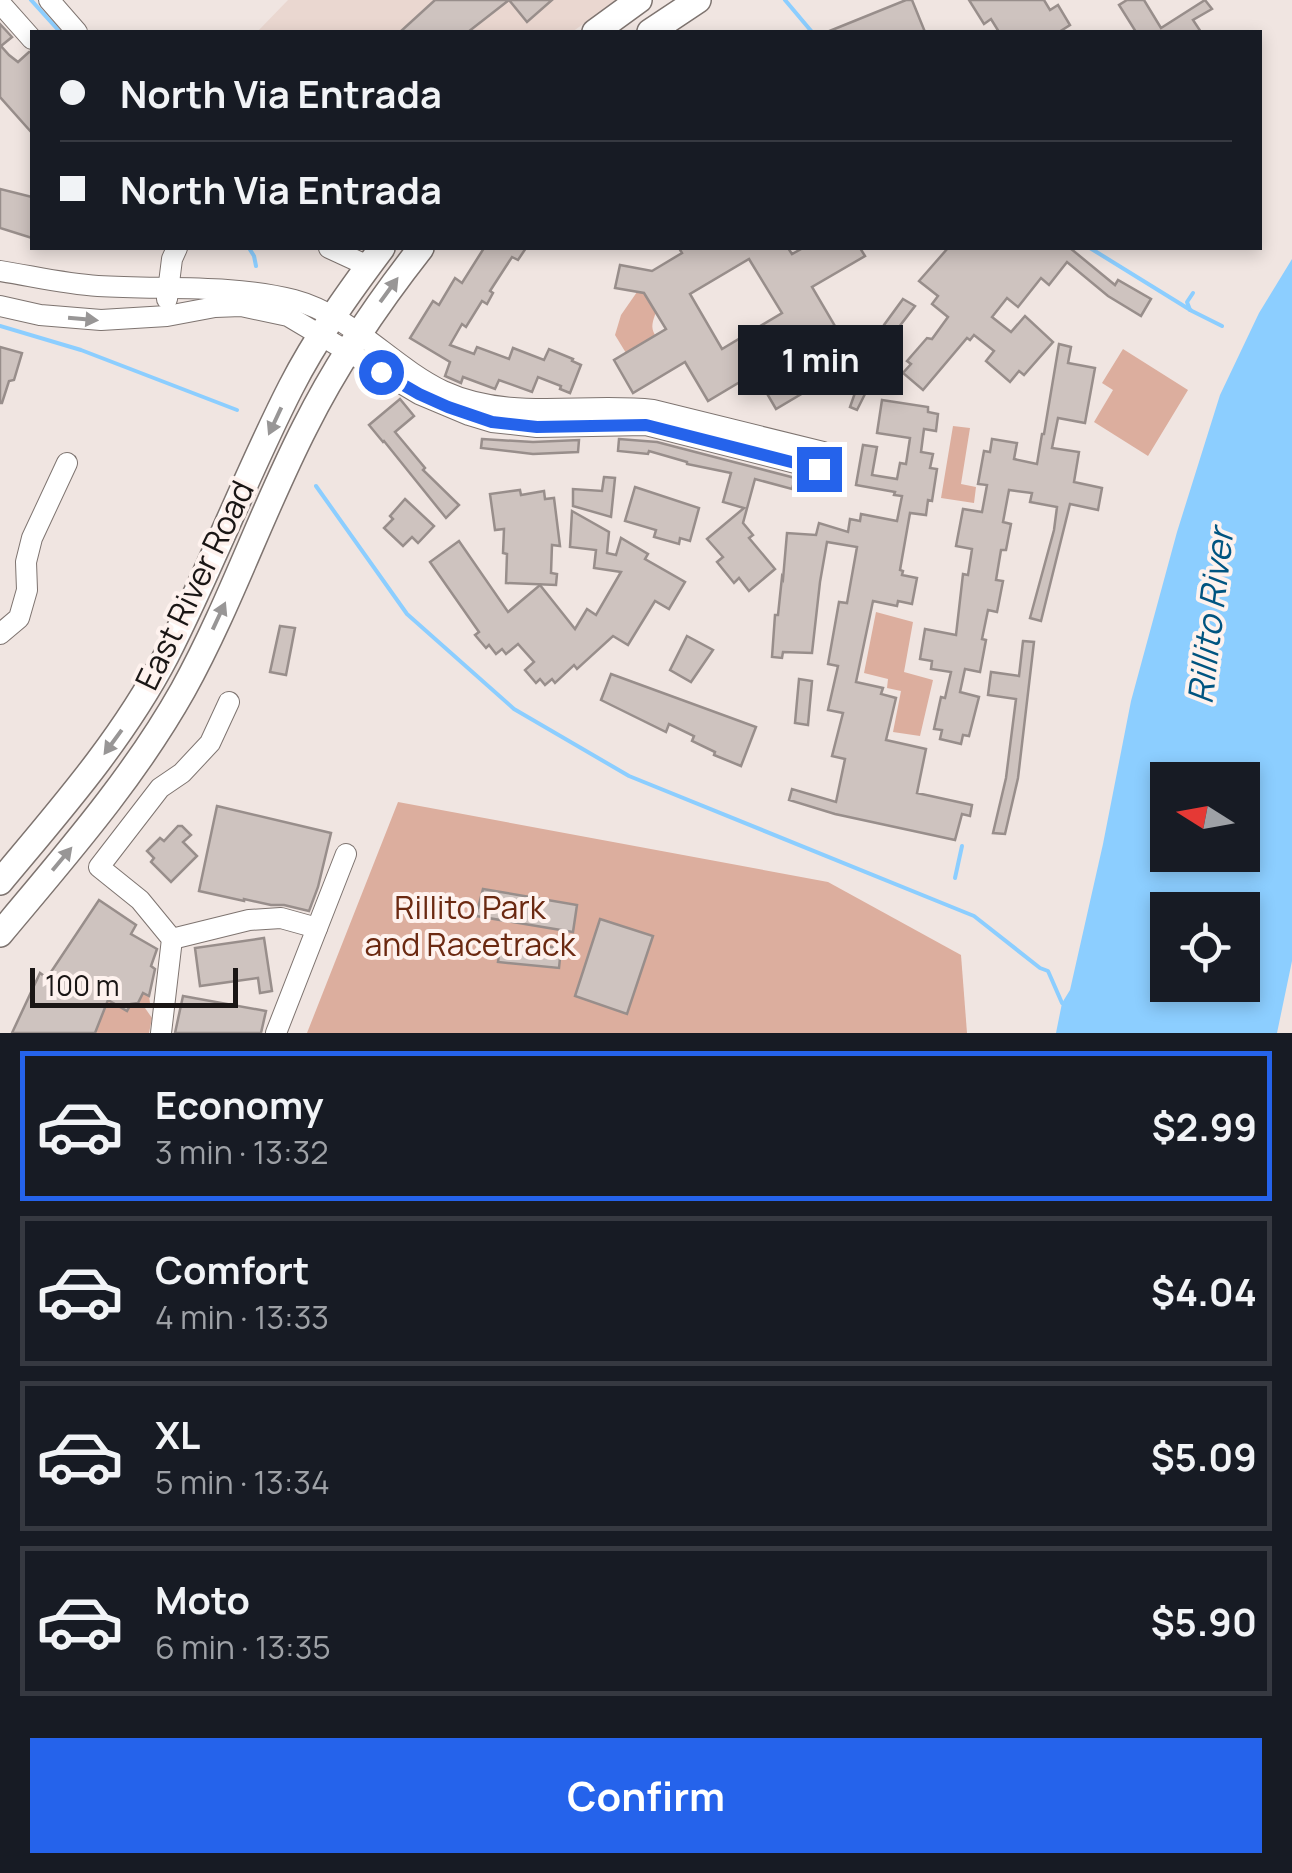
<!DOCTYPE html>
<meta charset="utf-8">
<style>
body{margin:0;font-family:Manrope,sans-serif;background:#20242c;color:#f1f3f6;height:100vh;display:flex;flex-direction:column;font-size:38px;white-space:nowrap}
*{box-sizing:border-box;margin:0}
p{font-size:32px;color:#9ea1a6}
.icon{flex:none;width:55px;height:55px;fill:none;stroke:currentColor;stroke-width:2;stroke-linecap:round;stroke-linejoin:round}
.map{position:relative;height:1033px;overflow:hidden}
.sheet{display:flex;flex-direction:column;background:#171b24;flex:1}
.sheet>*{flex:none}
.top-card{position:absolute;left:30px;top:30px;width:1232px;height:220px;border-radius:0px;box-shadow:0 5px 15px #0003;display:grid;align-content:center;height:220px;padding:0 30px;background:#171b24}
.needle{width:65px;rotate:281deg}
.buttons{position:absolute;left:1150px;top:762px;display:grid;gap:20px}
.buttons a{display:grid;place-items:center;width:110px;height:110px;border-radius:0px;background:#171b24;box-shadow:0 5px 15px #0003;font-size:50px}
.scale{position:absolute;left:30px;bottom:25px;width:208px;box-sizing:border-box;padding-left:10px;border:5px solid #1a1615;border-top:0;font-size:28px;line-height:35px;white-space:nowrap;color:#1a1615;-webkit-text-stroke:8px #fef2ee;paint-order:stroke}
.end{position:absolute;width:45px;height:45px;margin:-22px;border:12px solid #2563eb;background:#fff;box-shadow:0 0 0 5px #fff}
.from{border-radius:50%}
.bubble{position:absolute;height:70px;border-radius:0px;background:#171b24;box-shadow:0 5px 15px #0003;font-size:32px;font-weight:700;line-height:70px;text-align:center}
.top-card b{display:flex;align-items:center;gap:35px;height:95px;font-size:38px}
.top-card b+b{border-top:2px solid #363941}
.top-card i{width:25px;height:25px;background:#f1f3f6}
ul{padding:18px 0 0;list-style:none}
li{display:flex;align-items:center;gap:30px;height:150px;margin:0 20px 15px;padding:0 10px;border:5px solid #363941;border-radius:0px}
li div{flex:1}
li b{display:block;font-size:38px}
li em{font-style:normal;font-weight:700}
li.selected{border-color:#2563eb}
li>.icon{width:90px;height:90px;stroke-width:1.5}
.primary-button{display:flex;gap:20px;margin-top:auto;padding:20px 30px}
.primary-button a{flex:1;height:115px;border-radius:0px;background:#2563eb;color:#fff;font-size:40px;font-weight:700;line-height:115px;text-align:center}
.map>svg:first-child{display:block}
</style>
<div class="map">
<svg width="1292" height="1033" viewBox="0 0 1292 1033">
<rect width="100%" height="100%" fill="#f0e5e1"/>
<polygon fill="#ead7d0" points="288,0 617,0 572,32 257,32"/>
<g fill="#dcae9e">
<path d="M637 292 644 293 656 312C653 321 650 327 655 335L626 353 615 335 621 315Z"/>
<polygon points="1123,349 1188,390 1148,456 1094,422 1113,390 1102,383"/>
<polygon points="953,426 970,428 961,484 976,487 974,503 941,498"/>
<polygon points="876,612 913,622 904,672 933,680 920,736 893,732 901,691 887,688 888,679 864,673"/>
<polygon points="398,802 828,882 961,955 967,1033 307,1033"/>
<polygon points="143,993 149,996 150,1003 145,1008 152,1018 149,1033 95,1033 107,1000 127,1011 131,1004 138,1002"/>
</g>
<path fill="#8cceff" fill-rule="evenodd" d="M1292 259V961L1277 1033H1056L1062 1003 1070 990 1103 844 1131 701 1177 532 1220 395 1259 313ZM1168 780H1242V855H1168ZM1168 910H1242V985H1168Z"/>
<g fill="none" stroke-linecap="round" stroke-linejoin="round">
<g stroke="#8cceff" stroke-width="4">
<polyline points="31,0 60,32"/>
<polyline points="785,0 812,32"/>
<polyline points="249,248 254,256 256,266"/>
<polyline points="1090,248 1192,311 1222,326"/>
<polyline points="1190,310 1187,302 1193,293"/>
<polyline points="0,326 81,350 237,410"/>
<polyline points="316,486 407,614 514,709 629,776 974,916 1040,968 1048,971 1062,1003 1065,1004"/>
<polyline points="955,878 962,846"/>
</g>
</g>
<g fill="#cec3bf" stroke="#988e8b" stroke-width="2.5" fill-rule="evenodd">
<polygon points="435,0 552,0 527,22 509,0 468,32 400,32"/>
<polygon points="906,0 912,0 925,32 827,32"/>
<polygon points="969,0 1044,0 1050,10 1058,5 1070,25 1059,32 999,32 991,19 984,24"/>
<polygon points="1127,0 1144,0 1161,28 1205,0 1212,9 1193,20 1201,32 1136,32 1119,5"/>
<polygon points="0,24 12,37 1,46 9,55 18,62 29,52 32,52 32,133 0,97"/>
<polygon points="0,189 32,197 32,238 0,228"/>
<polygon points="484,248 526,248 518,260 512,257 490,291 493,293 487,304 482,301 466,327 462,324 450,345 474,354 477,347 509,359 513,348 544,360 549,349 573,359 572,361 581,365 570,393 560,389 561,386 538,377 532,392 499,380 495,389 463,377 461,383 445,376 450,362 410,338 433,301 439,305 455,278 462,283"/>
<path d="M679 248H788L792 254 803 248H860L865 256 812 287 835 326 787 354 808 390 776 409 755 373 708 401 685 362 633 393 614 360 666 329 644 293 615 288 620 265 652 271 682 253ZM749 259 782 313 722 349 690 294Z"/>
<polygon points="948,248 1070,248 1115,285 1118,280 1151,299 1141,316 1108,296 1067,262 1049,285 1041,278 1018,307 1007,298 992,317 1011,332 1025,316 1053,342 1024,375 1019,371 1010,382 986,361 994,351 974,335 970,340 967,338 923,390 903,373 911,364 907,361 927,338 932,339 948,317 932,304 938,296 919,281"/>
<polygon points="903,299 915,306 899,327 887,350 883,349 871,382 857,410 850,407 867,359 884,325"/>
<polygon points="1059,344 1071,347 1068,363 1095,368 1085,423 1058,418 1052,448 1079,452 1074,482 1102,488 1098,510 1070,504 1041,621 1030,618 1054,530 1057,507 1030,502 1032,493 1009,490 1003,522 1011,524 1006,550 1001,550 996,580 1003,581 997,612 988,610 982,639 986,640 980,672 965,669 960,692 979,697 969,736 963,735 961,744 940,739 942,730 934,729 941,697 945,698 951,672 931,669 932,661 920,659 925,629 956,635 963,574 968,575 972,549 956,546 963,509 982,512 987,485 978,484 984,451 990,452 992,439 1017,443 1014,459 1037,464 1042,434 1044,434"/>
<polygon points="0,347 22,353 14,380 9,381 2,403 0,403"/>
<polygon points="400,399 414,416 395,432 425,468 423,470 459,505 446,518 384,441 383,442 369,425"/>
<polygon points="882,400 928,407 928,412 938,414 936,431 924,429 921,452 933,454 930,468 937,469 932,501 928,500 926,515 910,513 900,570 903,571 902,575 917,578 912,604 898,601 897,606 873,601 856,682 883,688 881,694 896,698 886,740 926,749 917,793 972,805 970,816 962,814 955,840 835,814 789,800 792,789 836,802 845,759 832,756 843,713 828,710 838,666 828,664 839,602 847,603 857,547 827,542 820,582 812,653 783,652 782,658 772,657 775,615 778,615 782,577 783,579 787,533 816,535 819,523 848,532 850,519 860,521 861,514 897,521 902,496 894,495 895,492 856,485 863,445 877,447 872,475 897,479 900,463 906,464 910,438 877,433"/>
<polygon points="482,439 533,442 579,440 578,452 533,454 481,448"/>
<polygon points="619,439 657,442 795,478 792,489 755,479 743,523 753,535 749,538 775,569 749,591 739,578 734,583 717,562 723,557 707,539 744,508 723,502 731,473 687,464 687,462 649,451 648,454 618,451"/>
<polygon points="604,477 615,478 611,517 573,506 573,489 602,491"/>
<polygon points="635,487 699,508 690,541 680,538 679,544 654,537 656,530 625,521"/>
<polygon points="520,490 521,495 544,491 545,499 554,498 560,546 552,545 551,573 557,574 556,585 506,583 507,554 503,553 504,529 495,530 490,494"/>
<polygon points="405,499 434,526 418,543 412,537 403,546 384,528 393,519 390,516"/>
<polygon points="572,511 609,532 607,553 616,555 621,538 648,554 645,559 685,582 669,609 655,601 628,645 613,636 577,669 574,665 555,683 552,679 545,685 540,679 536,683 525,670 534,662 518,644 506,654 502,649 496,654 489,645 486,648 475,635 479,632 430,562 459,541 508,612 540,585 575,629 587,609 596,615 621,572 594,568 596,550 570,547"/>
<polygon points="280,626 295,628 286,675 270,672"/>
<polygon points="687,636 713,650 691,682 670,670"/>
<polygon points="1023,641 1034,642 1018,778 1005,834 993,833 1006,778 1016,699 988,695 991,672 1019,676"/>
<polygon points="611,674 756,727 741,766 714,755 715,752 692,741 694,736 669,724 666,732 601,700"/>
<polygon points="799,679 812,681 808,725 795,723"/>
<polygon points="217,806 331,833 318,887 309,911 284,905 271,905 244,899 244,901 199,891"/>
<polygon points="178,826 182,826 191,835 183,842 197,856 171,882 151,862 154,858 147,851 160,838 164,841"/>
<polygon points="483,889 577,905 573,932 476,916"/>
<polygon points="99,900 136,925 131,934 157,949 151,966 155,969 149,996 143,993 138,1003 131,1004 127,1011 108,1000 95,1033 12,1033 40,973 47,978"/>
<polygon points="600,919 653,936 627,1014 575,996"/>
<polygon points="264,938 272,991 260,993 258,978 200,986 195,948"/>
<polygon points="501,941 561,948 559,968 498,962"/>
<polygon points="183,996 266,1011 261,1033 175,1033"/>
</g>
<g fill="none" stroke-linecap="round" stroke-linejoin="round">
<defs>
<g id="minor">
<polyline points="49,0 77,32"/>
<polyline points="0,3 32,39"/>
<polyline points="329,248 368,266"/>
<path d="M0 271C32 276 65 284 98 286 163 290 230 284 294 300 351 315 391 366 443 391 510 422 583 402 653 410L823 452"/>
<polyline points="167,299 172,259 177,248"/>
<polyline points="0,306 40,315 101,320 167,316 215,307 241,306 288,316 419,394 469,415 492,422 537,427 646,425 819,469"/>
<polyline points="0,634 19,618 27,590 26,562 32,538 67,463"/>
<polyline points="172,939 249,920 281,918 317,928"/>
<polyline points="161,1033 172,939 140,900 99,867 160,788 182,773 210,743 229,702"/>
<polyline points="276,1033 346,854"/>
</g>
<g id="major">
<polyline points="595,32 639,0"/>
<polyline points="650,32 698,0"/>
<path d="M0 882C60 810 122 740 166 656 211 568 246 475 291 387 316 338 349 292 382 248"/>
<path d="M0 934C65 856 133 779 183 690 230 605 261 513 305 427 337 363 377 304 421 248"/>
</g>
</defs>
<use href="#minor" stroke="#7e7470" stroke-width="22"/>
<use href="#major" stroke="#7e7470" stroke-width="28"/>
<use href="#minor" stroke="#fff" stroke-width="20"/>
<use href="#major" stroke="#fff" stroke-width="25"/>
</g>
<defs><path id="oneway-solid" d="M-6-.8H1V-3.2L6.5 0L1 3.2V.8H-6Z" transform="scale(2.5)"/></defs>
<g fill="#989696">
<use href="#oneway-solid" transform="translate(389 290) rotate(-54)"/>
<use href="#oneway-solid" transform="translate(83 319) rotate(5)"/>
<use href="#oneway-solid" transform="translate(275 421) rotate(115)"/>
<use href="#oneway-solid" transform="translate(219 616) rotate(-65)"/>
<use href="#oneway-solid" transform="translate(113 742) rotate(126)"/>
<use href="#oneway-solid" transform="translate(62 859) rotate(-50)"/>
</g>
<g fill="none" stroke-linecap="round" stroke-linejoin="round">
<polyline stroke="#2563eb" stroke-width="12" points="381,372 419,394 448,407 492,422 537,427 646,425 819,469"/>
</g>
<g text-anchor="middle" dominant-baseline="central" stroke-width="8" stroke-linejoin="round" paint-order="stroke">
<g font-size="32" fill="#1a1615" stroke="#fef2ee">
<text transform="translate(194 585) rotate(-64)">East River Road</text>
</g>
<g font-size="32" fill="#6b2911" stroke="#fef2ee">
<text x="470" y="907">Rillito Park<tspan x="470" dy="37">and Racetrack</tspan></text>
</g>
<g font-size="35" font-style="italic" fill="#005480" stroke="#fef2ee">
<text transform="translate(1210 616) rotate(-83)">Rillito River</text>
</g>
</g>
</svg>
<div class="buttons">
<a><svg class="needle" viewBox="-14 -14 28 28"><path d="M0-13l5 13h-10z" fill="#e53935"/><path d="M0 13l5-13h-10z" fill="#9ea1a6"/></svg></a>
<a><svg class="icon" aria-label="locate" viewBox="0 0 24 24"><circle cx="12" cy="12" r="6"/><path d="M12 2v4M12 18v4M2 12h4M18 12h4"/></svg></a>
</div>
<div class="scale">100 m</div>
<i class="end from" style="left:381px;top:372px"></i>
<i class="end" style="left:819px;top:469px"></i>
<div class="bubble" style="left:738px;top:325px;width:165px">1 min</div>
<div class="top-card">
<b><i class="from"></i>North Via Entrada</b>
<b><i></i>North Via Entrada</b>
</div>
</div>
<section class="sheet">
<ul>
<li class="selected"><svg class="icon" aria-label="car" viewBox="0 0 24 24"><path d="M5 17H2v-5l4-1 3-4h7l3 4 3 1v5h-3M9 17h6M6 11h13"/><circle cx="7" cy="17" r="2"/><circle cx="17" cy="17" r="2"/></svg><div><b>Economy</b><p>3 min · 13:32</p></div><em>$2.99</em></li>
<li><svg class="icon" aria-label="car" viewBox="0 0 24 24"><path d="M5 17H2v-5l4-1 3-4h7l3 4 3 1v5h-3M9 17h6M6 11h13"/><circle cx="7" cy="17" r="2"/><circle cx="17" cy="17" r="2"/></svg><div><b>Comfort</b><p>4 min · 13:33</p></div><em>$4.04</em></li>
<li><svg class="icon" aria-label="car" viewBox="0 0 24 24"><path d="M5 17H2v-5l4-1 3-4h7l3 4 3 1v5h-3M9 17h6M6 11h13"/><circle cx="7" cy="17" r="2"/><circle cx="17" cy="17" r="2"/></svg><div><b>XL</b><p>5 min · 13:34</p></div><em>$5.09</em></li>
<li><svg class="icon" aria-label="car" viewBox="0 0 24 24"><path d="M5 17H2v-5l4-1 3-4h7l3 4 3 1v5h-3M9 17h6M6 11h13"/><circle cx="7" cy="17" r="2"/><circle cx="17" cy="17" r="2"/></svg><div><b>Moto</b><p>6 min · 13:35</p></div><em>$5.90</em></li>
</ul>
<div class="primary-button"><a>Confirm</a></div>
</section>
